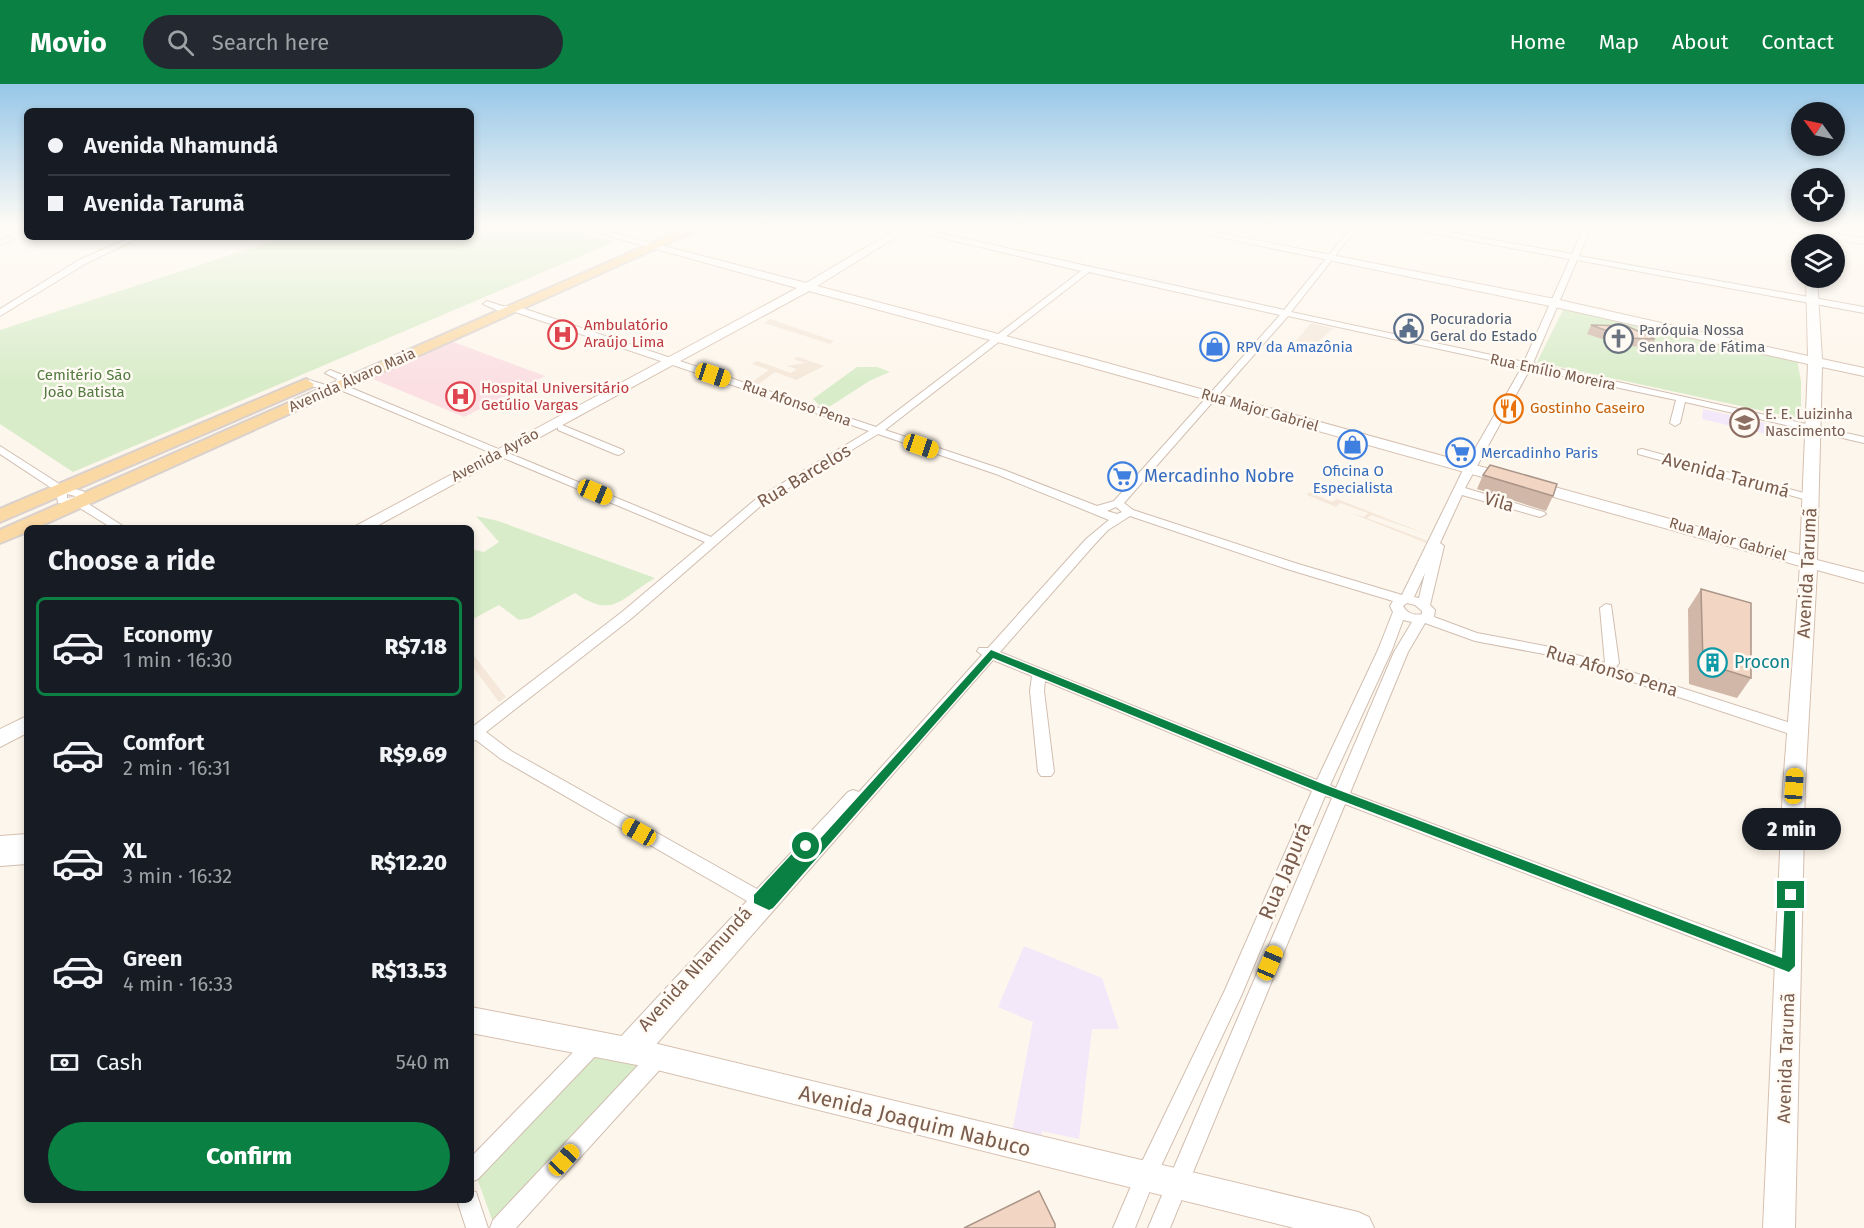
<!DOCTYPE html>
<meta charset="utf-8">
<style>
body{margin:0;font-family:"Fira Sans",sans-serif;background:#242831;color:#f1f3f6;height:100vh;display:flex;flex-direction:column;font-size:22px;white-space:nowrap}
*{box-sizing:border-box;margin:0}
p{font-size:20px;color:#9ea1a6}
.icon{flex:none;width:33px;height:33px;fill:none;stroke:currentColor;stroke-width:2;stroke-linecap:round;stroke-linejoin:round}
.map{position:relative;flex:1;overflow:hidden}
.panel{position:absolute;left:24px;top:441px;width:450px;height:678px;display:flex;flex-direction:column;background:#171b24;border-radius:9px;box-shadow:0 3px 9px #0003}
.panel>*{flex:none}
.hud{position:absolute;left:24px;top:24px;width:450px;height:132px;border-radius:9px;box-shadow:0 3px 9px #0003;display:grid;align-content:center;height:132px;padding:0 24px;background:#171b24}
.needle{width:39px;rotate:303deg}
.fabs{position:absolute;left:1791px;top:18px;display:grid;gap:12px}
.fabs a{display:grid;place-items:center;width:54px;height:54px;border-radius:50%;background:#171b24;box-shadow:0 3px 9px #0003;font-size:30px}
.end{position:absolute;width:27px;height:27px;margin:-14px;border:8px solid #0b8043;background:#fff;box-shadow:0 0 0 3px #fff}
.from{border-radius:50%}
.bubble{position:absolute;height:42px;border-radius:21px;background:#171b24;box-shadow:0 3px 9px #0003;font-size:20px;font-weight:800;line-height:42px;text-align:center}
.car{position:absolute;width:18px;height:36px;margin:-18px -9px;border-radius:8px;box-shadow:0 0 4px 2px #0007;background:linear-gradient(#f5c518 24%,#345 0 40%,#f5c518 0 76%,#345 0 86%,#f5c518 0)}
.hud b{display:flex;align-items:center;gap:21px;height:57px;font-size:22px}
.hud b+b{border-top:2px solid #363941}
.hud i{width:15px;height:15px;background:#f1f3f6}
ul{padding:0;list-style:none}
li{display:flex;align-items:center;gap:18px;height:99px;margin:0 12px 9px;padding:0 12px;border:3px solid transparent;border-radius:9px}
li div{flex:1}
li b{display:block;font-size:22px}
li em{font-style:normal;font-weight:800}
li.active{border-color:#0b8043}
li>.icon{width:54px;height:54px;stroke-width:1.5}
h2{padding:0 24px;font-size:27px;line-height:72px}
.pay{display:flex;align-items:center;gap:15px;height:66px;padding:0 24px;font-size:22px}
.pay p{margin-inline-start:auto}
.cta{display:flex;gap:12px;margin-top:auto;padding:12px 24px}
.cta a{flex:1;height:69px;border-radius:36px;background:#0b8043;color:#fff;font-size:24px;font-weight:800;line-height:69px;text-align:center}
header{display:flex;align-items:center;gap:36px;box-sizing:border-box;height:84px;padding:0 30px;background:#0b8043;color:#fff}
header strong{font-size:28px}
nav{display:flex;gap:33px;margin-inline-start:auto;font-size:21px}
.search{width:420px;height:54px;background:#242831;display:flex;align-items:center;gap:15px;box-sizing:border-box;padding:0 21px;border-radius:33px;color:#9ea1a6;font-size:22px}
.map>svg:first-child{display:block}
</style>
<header>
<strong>Movio</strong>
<div class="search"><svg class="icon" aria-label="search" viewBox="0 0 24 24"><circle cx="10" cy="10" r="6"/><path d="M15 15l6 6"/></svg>Search here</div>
<nav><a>Home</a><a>Map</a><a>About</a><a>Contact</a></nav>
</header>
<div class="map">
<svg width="1864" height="1144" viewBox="0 0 1864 1144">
<rect width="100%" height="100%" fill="#fdf6ec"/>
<g fill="#f5e8da">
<polygon points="770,235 834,257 830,260 764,239"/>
<polygon points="1311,239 1333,244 1308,268 1290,264"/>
<polygon points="798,273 824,282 796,296 775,288 756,302 749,300 769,286 752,280 757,277 791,289 797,285 786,282 805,279 794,275"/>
<polygon points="1309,408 1332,418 1337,415 1429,451 1371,431 1367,434 1428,457 1426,459 1351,429 1364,433 1368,429 1340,419 1336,423 1307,411"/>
<polygon points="471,568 506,613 499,618 471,580"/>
</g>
<g fill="#f3e8fa">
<polygon points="1703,325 1787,344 1787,355 1702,335"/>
<polygon points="1024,862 1102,894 1119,945 1092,945 1079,1055 1042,1047 1041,1057 1012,1049 1033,938 998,923"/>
</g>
<polygon fill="#fbdfe3" points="448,256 545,292 464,333 366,292"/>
<g fill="#d8ecc9">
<polygon points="471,140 547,140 614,158 73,388 0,340 0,246 286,153 471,153"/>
<polygon points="1564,224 1797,276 1801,297 1801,335 1537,278"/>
<polygon points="857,283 877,283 890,288 871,296 829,323 819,321 813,315"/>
<path d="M476 432 498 437 655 494C622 513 614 536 575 509L530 534 519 536 499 521 471 536V465L484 468 499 458Z"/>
<polygon points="595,966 646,977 495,1144 477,1094"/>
</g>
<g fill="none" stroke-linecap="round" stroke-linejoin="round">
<defs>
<g id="street">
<path d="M889 140H899L1284 226 1354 140H1360L1291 228 1524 278 1570 175 1393 142 1390 140H1403L1572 170 1585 140H1592L1579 172 1864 223V229L1577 176 1533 279 1864 353V359L1685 318 1680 339 1675 342 1670 339 1676 316 1530 285 1465 404 1544 428 1546 430 1540 433 1462 411 1440 459 1444 462 1430 521 1435 526 1434 533 1477 549 1545 562 1605 579 1600 524 1606 520 1611 521 1619 579 1616 583 1803 643 1805 647 1803 651H1793L1588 583 1544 570 1475 557 1425 539 1408 568 1350 709 1795 876 1798 882 1795 888 1789 890 1783 888 1345 720 1170 1144H1148L1332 714 1325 712 1242 910 1153 1099 1135 1144H1113L1138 1086 1225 906 1312 707 1045 597 1044 607 1054 688 1051 692H1041L1038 688 1030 607 1032 592 993 576 646 972 657 965 664 967 667 974 664 981 516 1144H490L493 1136 644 975 637 977 630 974 629 971 622 974 615 971 612 965 615 959 747 817 501 675 476 656 471 657V644L622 528 705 458 338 305 326 307 304 299 309 296 326 301 335 300 337 295 325 289 330 286 345 292 344 301 711 453 756 415 869 347 512 227 501 228 483 220 487 217 502 222H516L876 343 1081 187 892 142ZM1089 188 1280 231 1114 417 1097 422 1004 386 885 346ZM1288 232 1522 283 1464 384 1402 511 1295 479 1133 426 1124 419ZM878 350 996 390 1109 436 1086 455 988 564H979L977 567 982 571 859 708 853 706 848 708 757 805 511 667 486 648 632 534 764 419ZM1116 423 1122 428 1117 430 1107 427ZM1130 432 1287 485 1393 517 1390 522 1393 528 1378 566 1317 696 1000 568 1094 461 1108 446ZM1425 489 1419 514 1414 513ZM1407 519 1415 521 1422 527V530C1414 532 1407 529 1403 522ZM1403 536 1412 538 1394 568 1336 704 1330 701 1392 566Z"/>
<polygon points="9,153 13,155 12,157 0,160 0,156"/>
<polygon points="131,153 141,153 85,180 0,232 0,225 79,176"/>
<polygon points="562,341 623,366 624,368 619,371 615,370 558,346 558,342"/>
<path d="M0 362 64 403 83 407 87 413 84 417 126 444H112L75 421 58 419 56 407 0 370ZM67 410 75 412V413L67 414Z"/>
<polygon points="1642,365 1815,412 1817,414 1811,417 1638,370 1638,366"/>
<polygon points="27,766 27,780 0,782 0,768"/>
<polygon points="595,950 602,953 605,959 602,965 478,1095 471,1098 471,1073 588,953"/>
<polygon points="471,1107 476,1108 488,1144 466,1144 457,1116 471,1116"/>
</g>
<g id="secondary">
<polygon points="565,140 580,140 806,199 905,140 917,140 817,202 1089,274 1800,471 1808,280 1555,223 1155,140 1174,140 1555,215 1808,272 1806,194 1817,194 1822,275 1864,284 1864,292 1822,283 1817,476 1864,488 1864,499 1817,486 1805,702 1795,1144 1763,1144 1783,702 1800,482 1079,280 809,207 373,444 352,444 797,204"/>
<polygon points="1756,140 1778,140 1864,154 1864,160 1761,143"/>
<polygon points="27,632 27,649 0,663 0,645"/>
<polygon points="27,750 27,768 0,770 0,752"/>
<polygon points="471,923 637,955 1358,1128 1369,1133 1374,1144 1294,1144 637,981 471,949"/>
</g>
<g id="primary">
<polygon points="695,140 710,140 36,444 27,444 27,448 0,459 0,446"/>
<polygon points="306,295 314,300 312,303 0,438 0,425"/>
</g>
</defs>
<use href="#street" stroke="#d1beb0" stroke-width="2"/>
<use href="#secondary" stroke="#d6c0b0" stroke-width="2"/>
<use href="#primary" stroke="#dad1cd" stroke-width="4"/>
<use href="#street" fill="#fff" fill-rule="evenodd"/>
<use href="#secondary" fill="#fff" fill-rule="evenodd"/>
<use href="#primary" fill="#fbd9a5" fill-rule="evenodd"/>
</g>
<g fill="#d1b7a8">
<polygon points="1591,241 1655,255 1651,263 1623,262 1587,250"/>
<polygon points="1483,391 1553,412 1546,427 1477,405"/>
<polygon points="1701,505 1751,594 1737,614 1689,600 1688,525"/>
</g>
<g fill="#f3d5c3" stroke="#aa9588" stroke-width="1.5">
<polygon points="1591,241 1627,242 1655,255 1627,254"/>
<polygon points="1490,381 1557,400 1553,412 1483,391"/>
<polygon points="1701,505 1751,519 1751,594 1703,579"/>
<polygon points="1039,1107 1055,1140 1055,1144 964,1144"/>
</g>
<linearGradient id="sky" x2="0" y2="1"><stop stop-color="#97c7e8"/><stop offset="0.47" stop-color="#fefbf6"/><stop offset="1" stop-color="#fefbf6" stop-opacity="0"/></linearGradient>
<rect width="1864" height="300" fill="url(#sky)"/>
<polygon fill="#0b8043" points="991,566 1325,701 1782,874 1785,811 1791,806 1795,808 1795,882 1789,888 1317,707 993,574 773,824 769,826 754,819 754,811 802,759 811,759 811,765"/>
<defs>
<symbol id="civic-ring" viewBox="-11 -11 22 22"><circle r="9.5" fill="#fffaf3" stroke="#5c6f8a" stroke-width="1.5"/><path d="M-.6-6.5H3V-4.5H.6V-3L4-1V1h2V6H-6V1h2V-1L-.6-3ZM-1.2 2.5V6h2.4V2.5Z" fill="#5c6f8a"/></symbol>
<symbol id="hospital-ring" viewBox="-11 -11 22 22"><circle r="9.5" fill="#fffaf3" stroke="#e0444e" stroke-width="1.5"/><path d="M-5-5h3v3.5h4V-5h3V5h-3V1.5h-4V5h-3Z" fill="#e0444e"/></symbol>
<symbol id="church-ring" viewBox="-11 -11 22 22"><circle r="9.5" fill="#fffaf3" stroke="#6b7280" stroke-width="1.5"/><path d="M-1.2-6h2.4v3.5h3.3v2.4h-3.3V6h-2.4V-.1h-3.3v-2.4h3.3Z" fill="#6b7280"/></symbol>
<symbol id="shop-ring" viewBox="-11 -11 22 22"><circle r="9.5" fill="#fffaf3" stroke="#3f7fe0" stroke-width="1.5"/><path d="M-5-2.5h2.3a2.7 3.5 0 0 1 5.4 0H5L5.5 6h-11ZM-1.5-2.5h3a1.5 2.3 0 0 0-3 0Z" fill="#3f7fe0"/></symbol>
<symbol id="restaurant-ring" viewBox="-11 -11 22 22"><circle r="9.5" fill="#fffaf3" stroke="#e8710a" stroke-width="1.5"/><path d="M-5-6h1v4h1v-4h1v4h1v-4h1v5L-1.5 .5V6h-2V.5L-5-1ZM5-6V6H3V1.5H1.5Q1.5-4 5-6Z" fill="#e8710a"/></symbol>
<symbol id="school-ring" viewBox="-11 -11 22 22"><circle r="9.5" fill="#fffaf3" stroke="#8d6e63" stroke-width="1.5"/><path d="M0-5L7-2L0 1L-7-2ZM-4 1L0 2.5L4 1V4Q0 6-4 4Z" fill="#8d6e63"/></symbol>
<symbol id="supermarket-ring" viewBox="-11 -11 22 22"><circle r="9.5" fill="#fffaf3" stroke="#3f7fe0" stroke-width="1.5"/><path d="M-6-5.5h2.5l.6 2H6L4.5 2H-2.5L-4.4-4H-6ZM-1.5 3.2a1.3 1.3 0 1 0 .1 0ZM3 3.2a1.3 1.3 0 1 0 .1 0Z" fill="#3f7fe0"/></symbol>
<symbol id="building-ring" viewBox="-11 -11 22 22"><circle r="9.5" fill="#fffaf3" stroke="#0f9aa8" stroke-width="1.5"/><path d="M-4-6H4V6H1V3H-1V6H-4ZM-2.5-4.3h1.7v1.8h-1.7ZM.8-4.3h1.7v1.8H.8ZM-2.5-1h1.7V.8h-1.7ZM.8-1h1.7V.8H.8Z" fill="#0f9aa8"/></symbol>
</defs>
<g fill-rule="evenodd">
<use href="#civic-ring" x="1392" y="228" width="33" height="33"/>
<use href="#hospital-ring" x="546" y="234" width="33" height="33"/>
<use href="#church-ring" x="1602" y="238" width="33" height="33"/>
<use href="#shop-ring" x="1198" y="246" width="33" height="33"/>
<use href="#hospital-ring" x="444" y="296" width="33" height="33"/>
<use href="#restaurant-ring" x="1492" y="308" width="33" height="33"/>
<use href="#school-ring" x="1728" y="322" width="33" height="33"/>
<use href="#shop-ring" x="1336" y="344" width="33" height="33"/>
<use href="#supermarket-ring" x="1444" y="352" width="33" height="33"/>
<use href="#supermarket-ring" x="1106" y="376" width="33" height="33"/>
<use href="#building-ring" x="1696" y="562" width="33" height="33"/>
</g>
<g text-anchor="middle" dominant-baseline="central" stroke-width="5" stroke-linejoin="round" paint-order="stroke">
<g font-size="15" fill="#4e5e75" stroke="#fffaf3" text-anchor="start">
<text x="1430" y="235">Pocuradoria<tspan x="1430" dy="17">Geral do Estado</tspan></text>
</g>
<g font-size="15" fill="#be3a42" stroke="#fffaf3" text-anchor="start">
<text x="584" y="241">Ambulatório<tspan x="584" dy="17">Araújo Lima</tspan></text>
<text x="481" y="304">Hospital Universitário<tspan x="481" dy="17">Getúlio Vargas</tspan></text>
</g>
<g font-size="15" fill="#5b616d" stroke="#fffaf3" text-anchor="start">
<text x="1639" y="246">Paróquia Nossa<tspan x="1639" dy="17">Senhora de Fátima</tspan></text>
</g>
<g font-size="15" fill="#366cbe" stroke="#fffaf3" text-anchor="start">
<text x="1236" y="263">RPV da Amazônia</text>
<text x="1481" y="369">Mercadinho Paris</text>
<text x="1353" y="387" text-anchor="middle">Oficina O<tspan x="1353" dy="17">Especialista</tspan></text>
</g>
<g font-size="15" fill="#7a5c4d" stroke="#fffaf3">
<text transform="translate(1553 288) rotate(12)">Rua Emílio Moreira</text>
<text transform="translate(352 296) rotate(-24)">Avenida Álvaro Maia</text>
<text transform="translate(797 319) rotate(19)">Rua Afonso Pena</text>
<text transform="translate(1260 326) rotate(16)">Rua Major Gabriel</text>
<text transform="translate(495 371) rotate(-28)">Avenida Ayrão</text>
<text transform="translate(1728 455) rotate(16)">Rua Major Gabriel</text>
</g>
<g font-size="15" fill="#537a41" stroke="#fffaf3">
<text x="84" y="291">Cemitério São<tspan x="84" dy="17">João Batista</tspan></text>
</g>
<g font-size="15" fill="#c56008" stroke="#fffaf3" text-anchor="start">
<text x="1530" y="324">Gostinho Caseiro</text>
</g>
<g font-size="15" fill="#785e54" stroke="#fffaf3" text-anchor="start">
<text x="1765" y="330">E. E. Luizinha<tspan x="1765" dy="17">Nascimento</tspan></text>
</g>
<g font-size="18" fill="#7a5c4d" stroke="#fffaf3">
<text transform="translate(1726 391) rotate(15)">Avenida Tarumá</text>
<text transform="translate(804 392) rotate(-31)">Rua Barcelos</text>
<text transform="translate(1499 418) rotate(16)">Vila</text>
<text transform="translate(1807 489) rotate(-87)">Avenida Tarumã</text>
<text transform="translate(1612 587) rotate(17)">Rua Afonso Pena</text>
<text transform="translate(695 885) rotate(-48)">Avenida Nhamundá</text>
<text transform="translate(1786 974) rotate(-88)">Avenida Tarumã</text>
</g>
<g font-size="18" fill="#366cbe" stroke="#fffaf3" text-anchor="start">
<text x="1144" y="392">Mercadinho Nobre</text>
</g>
<g font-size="18" fill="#0d838f" stroke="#fffaf3" text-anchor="start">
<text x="1734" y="578">Procon</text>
</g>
<g font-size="21" fill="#7a5c4d" stroke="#fffaf3">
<text transform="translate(1285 787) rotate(-67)">Rua Japurá</text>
<text transform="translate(915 1037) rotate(14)">Avenida Joaquim Nabuco</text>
</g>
</g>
</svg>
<div class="fabs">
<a><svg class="needle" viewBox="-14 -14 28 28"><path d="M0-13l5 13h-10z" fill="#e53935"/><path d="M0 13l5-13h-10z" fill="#9ea1a6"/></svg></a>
<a><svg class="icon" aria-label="locate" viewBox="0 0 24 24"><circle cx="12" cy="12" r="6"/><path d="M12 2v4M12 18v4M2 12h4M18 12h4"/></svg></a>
<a><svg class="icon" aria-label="layers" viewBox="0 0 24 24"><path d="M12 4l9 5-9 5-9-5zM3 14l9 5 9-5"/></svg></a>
</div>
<i class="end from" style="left:806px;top:762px"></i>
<i class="end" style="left:1791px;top:811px"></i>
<div class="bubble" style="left:1742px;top:724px;width:99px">2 min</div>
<i class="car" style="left:713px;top:291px;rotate:108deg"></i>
<i class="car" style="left:921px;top:362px;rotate:109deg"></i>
<i class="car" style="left:595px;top:408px;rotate:113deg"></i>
<i class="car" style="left:1794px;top:702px;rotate:4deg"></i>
<i class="car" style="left:639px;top:748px;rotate:299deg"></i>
<i class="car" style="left:1270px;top:879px;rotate:23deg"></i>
<i class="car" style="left:564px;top:1076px;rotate:43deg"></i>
<div class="hud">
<b><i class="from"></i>Avenida Nhamundá</b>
<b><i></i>Avenida Tarumã</b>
</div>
<section class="panel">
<h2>Choose a ride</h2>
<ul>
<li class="active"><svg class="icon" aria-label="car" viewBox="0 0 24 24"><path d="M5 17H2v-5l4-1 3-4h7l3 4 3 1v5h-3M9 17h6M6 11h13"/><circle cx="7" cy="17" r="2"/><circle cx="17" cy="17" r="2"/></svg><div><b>Economy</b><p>1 min · 16:30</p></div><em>R$7.18</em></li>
<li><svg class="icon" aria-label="car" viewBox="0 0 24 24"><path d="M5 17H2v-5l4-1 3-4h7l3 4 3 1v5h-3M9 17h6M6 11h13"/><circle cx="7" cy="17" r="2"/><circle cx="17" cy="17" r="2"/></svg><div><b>Comfort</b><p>2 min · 16:31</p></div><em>R$9.69</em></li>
<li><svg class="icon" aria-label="car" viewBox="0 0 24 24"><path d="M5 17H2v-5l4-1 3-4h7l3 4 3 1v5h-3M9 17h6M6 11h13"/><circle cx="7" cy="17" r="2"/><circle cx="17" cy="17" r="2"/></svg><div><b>XL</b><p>3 min · 16:32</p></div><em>R$12.20</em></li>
<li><svg class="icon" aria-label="car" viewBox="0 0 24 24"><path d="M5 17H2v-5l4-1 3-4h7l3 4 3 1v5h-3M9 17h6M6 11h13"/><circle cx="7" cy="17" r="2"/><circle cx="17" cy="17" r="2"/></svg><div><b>Green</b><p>4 min · 16:33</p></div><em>R$13.53</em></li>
</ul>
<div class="pay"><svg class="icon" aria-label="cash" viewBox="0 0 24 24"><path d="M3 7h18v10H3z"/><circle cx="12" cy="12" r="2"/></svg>Cash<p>540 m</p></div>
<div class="cta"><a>Confirm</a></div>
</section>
</div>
